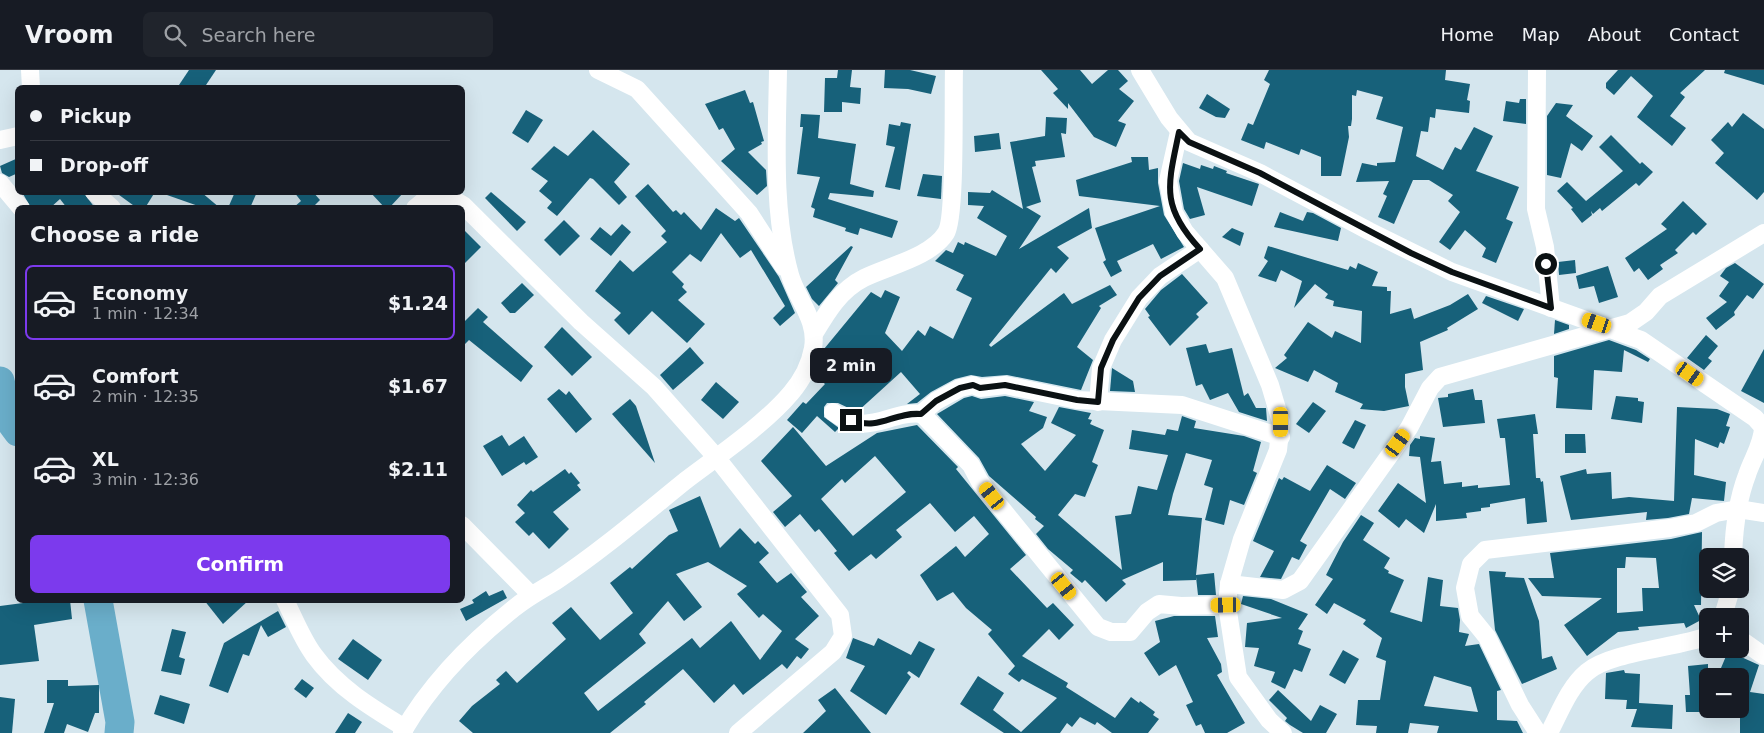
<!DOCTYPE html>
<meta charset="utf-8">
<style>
body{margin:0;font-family:"DejaVu Sans",sans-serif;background:#20242c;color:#f1f3f6;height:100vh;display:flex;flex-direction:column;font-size:19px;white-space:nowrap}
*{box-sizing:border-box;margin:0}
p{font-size:16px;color:#9ea1a6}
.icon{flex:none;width:28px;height:28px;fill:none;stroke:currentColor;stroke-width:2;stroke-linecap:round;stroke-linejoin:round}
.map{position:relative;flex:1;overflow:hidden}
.sheet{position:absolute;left:15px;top:135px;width:450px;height:398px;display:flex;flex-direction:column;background:#171b24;border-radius:8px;box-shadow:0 5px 20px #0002}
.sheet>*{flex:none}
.top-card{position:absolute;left:15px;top:15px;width:450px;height:110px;border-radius:8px;box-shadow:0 5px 20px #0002;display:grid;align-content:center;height:110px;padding:0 15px;background:#171b24}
.buttons{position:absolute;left:1699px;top:478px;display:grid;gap:10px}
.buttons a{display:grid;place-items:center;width:50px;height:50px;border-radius:8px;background:#171b24;box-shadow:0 5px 20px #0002;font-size:25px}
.end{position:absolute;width:22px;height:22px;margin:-11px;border:6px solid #0b1113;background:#fff;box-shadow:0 0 0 2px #fff}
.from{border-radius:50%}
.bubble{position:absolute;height:35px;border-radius:8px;background:#171b24;box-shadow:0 5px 20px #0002;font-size:16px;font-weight:600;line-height:35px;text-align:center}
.car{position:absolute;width:15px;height:30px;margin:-15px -8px;border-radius:6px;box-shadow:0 0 4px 1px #0007;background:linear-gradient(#f5c518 24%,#345 0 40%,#f5c518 0 76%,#345 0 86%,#f5c518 0)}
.top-card b{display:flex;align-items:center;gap:18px;height:48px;font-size:19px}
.top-card b+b{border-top:1px solid #363941}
.top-card i{width:12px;height:12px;background:#f1f3f6}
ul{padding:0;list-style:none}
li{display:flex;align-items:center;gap:15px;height:75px;margin:0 10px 8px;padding:0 5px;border:2px solid transparent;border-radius:8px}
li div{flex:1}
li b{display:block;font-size:19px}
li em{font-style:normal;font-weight:600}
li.active{border-color:#7c3aed}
li>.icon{width:45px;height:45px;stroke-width:1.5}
h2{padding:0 15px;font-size:22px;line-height:60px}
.primary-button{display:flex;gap:10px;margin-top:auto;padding:10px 15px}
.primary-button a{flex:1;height:58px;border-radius:8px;background:#7c3aed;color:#fff;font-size:20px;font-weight:600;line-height:58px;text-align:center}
header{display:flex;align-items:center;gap:30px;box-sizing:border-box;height:70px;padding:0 25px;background:#171b24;border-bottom:1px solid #363941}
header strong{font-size:24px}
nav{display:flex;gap:28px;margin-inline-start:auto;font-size:18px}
.search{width:350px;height:45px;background:#20242c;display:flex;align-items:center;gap:12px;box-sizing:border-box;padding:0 18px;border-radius:8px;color:#9ea1a6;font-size:19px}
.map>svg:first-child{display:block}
</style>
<header>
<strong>Vroom</strong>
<div class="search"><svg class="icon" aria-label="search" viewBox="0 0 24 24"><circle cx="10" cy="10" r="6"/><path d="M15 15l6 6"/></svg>Search here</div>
<nav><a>Home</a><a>Map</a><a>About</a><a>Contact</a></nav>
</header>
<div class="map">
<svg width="1764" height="663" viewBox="0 0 1764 663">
<rect width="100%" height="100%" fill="#d5e6ee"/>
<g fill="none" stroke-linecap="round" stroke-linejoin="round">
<g stroke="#6aaeca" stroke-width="29">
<polyline points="0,311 10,351 18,362"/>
<polyline points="98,530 120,652 119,663"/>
</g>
</g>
<g fill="#17617a" fill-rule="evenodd">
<polygon points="189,0 216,0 204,18 177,18"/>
<polygon points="838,0 852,0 850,17 861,18 860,34 842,32 842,42 824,42 825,8 837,8"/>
<polygon points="885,0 910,0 936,6 931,24 908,19 884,18"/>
<polygon points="1041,0 1080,0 1092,14 1108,0 1118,0 1128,11 1119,19 1134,31 1118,51 1126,54 1116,77 1094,67 1068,33 1068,39 1053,23 1058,19"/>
<polygon points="1269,0 1446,0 1445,10 1470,14 1467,30 1470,31 1469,43 1436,39 1435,48 1430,47 1428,62 1421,61 1416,86 1443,100 1455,77 1461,80 1474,57 1493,66 1476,101 1519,117 1506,149 1513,152 1496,193 1482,187 1486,178 1465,160 1450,180 1439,172 1460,142 1448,131 1453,125 1429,110 1413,110 1394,154 1378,147 1387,126 1383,124 1389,111 1356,112 1362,93 1377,96 1377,93 1395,92 1403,57 1376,49 1383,27 1357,20 1356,26 1352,25 1352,49 1351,56 1348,56 1349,67 1341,106 1321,106 1321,87 1301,79 1299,85 1266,72 1264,79 1241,70 1248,53 1253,55 1270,14 1264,10"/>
<polygon points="1618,0 1705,0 1680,23 1685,27 1670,46 1686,58 1672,76 1637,47 1653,26 1631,6 1614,25 1606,18 1606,13"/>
<polygon points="1725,0 1764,0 1764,15 1724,3"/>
<polygon points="745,20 750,33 753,32 764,71 761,72 762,74 748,82 766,100 767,116 757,125 721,91 735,79 723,58 719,60 705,34"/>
<polygon points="1207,24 1230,39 1225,48 1216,47 1199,38"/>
<polygon points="1520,29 1526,29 1526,54 1503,51 1506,31 1519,33"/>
<polygon points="1556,33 1573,35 1566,46 1593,66 1582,81 1571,73 1561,108 1547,105 1547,46"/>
<polygon points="526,40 543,50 528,73 512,63"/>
<polygon points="1743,43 1764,59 1764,122 1757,130 1715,93 1724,83 1711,70 1728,52 1732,57"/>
<polygon points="801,44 820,45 818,68 856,74 850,114 874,121 873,127 830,123 828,129 898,151 892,168 860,158 858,165 845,161 846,158 813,147 815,139 811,137 820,107 797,104 803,57 800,57"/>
<polygon points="1046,47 1067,48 1066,64 1061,63 1065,87 1035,91 1036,96 1032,97 1041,132 1026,137 1041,146 1019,179 1089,138 1092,158 1057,177 1069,188 1056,203 1051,198 989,275 991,277 1064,223 1072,234 1110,215 1117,225 1099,236 1101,238 1077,277 1093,290 1081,320 1007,305 982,307 971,305 955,309 931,322 917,333 907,334 920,324 901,302 857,342 838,333 827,333 824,337 824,347 839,358 835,362 817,346 802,363 787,350 803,332 806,334 825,314 817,307 830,290 823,284 824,279 871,222 881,228 885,220 900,227 885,263 902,281 918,260 925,266 930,256 953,269 972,228 956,220 964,205 935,191 946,180 953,183 958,172 964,175 965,172 996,186 1007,166 977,148 984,136 968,135 968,122 990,123 992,120 1023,139 1010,72 1045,66"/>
<polygon points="901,52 911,54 900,120 885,117 895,77 886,75 889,54 900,56"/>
<polygon points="593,60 630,94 614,112 627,127 619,135 593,109 590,108 557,146 547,138 552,132 539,121 548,111 531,99 554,76 568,86"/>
<polygon points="999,63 1001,79 975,82 974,66"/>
<polygon points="1611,65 1640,94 1642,92 1653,102 1639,116 1636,113 1602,141 1600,138 1593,144 1591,141 1592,145 1582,153 1571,139 1573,138 1557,121 1567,112 1586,131 1623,101 1599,77"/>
<polygon points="1131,87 1148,87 1149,100 1158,98 1158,113 1164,145 1184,177 1161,189 1153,174 1117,191 1122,201 1111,207 1103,192 1106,190 1095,158 1160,136 1079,126 1076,110 1132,92"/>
<polygon points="18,88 18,103 9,107 2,103 0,96"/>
<polygon points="1183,93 1200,99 1201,95 1213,99 1214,96 1227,101 1226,103 1259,114 1252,136 1197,117 1205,145 1190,149 1184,139 1179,111"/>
<polygon points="923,104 942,106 941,129 917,126"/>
<polygon points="648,114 673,142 676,140 681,145 684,142 701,160 716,138 735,151 739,148 779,207 795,243 780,256 773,248 785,236 751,180 740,188 721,163 701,192 690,184 672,202 684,214 682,217 687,222 678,230 705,254 687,273 652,241 629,265 614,250 621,243 595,221 620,190 633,202 667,172 661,166 666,161 635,126"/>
<polygon points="22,122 83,122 95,138 67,138 60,129 50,138 31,138"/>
<polygon points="115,122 155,122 145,138 137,138"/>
<polygon points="167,122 201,122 220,138 204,138 167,125"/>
<polygon points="235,122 257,122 250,138 228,138"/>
<polygon points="294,122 313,122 320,130 312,138 293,138 301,131"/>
<polygon points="370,122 404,122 389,138 385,138"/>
<polygon points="491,122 526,152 517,161 485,128"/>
<polygon points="1683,131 1707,154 1696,165 1693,162 1675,180 1678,183 1660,195 1663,199 1648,210 1639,198 1634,202 1625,188 1667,159 1661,154"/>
<polygon points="1280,142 1303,151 1307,142 1313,143 1341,158 1338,171 1274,157"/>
<polygon points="564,150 580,166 560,186 544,170"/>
<polygon points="622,154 631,162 611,186 590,169 600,157 611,166"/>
<polygon points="462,158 481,177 462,196"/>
<polygon points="1232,158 1244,163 1240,176 1222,167"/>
<polygon points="851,176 853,177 835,210 838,213 819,236 812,229 806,217"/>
<polygon points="1268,176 1348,200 1350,196 1356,199 1358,193 1378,202 1372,216 1387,217 1387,221 1391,221 1390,244 1411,238 1414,249 1450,235 1468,224 1478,239 1447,258 1448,260 1420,272 1423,300 1405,304 1405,317 1409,336 1384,341 1360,339 1363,334 1335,322 1338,313 1314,300 1308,312 1275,298 1287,288 1284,285 1308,252 1332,268 1335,261 1361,273 1362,241 1333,236 1334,231 1325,228 1328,224 1315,214 1294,238 1302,211 1281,200 1276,212 1258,206 1268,191 1264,188"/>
<polygon points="1575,190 1576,203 1559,205 1558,192"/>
<polygon points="1735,193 1764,214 1753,229 1747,225 1734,242 1735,245 1716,260 1706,248 1727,232 1719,226 1729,212 1720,206 1726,198"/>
<polygon points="1608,196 1618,227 1599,233 1594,216 1579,219 1576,206"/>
<polygon points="1182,204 1208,233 1196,244 1199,247 1170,276 1148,247 1150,246 1145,239 1161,220"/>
<polygon points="522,213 534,225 515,243 510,243 501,233"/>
<polygon points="1486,226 1524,239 1518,251 1482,233"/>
<polygon points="478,238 488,247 483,252 533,296 521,312 469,270 462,277 462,254"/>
<polygon points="1555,250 1569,255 1569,259 1554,264"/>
<polygon points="562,257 592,287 572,306 544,277"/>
<polygon points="1706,265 1718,276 1708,288 1712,291 1704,300 1687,288"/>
<polygon points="1609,270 1636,280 1650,289 1648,292 1624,280 1622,302 1594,300 1592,340 1556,338 1558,308 1554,307 1554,286"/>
<polygon points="1206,274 1209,283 1232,278 1244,326 1248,323 1256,338 1266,338 1267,351 1239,342 1228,323 1210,330 1202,314 1196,316 1186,278"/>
<polygon points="690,277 704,293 673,320 660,305"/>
<polygon points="1764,279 1764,333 1741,321"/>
<polygon points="1112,298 1133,311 1135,322 1110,321"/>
<polygon points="716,312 739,332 723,349 701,330"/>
<polygon points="559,319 566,325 569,321 592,349 576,363 547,329"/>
<polygon points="1473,319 1475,330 1482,330 1485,353 1443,357 1438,328 1448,327 1448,324"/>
<polygon points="972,326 981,329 1005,326 1034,332 1029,341 1047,347 1043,358 1021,374 1045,401 1076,365 1051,353 1059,337 1091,343 1088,349 1092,350 1090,354 1104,360 1092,392 1098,395 1085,427 1075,424 1058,445 1122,500 1115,446 1131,444 1138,416 1157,420 1168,385 1129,379 1132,360 1165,365 1167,359 1178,361 1182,346 1196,351 1194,358 1244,366 1261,372 1253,401 1257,403 1244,435 1230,430 1224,455 1205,450 1213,418 1204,415 1212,390 1186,383 1173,424 1168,445 1202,448 1196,505 1214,503 1216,525 1198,525 1196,507 1196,510 1163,511 1163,492 1122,510 1126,514 1106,532 1085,510 1082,513 1070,503 1073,500 1048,479 1036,464 1044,456 1035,449 1036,447 989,406 979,388 937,344 964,328"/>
<polygon points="1616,326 1638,328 1638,331 1644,332 1642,353 1611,349"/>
<polygon points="630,329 636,336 655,393 612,344"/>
<polygon points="1313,332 1326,341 1309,363 1296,354"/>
<polygon points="1677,337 1717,339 1730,344 1726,356 1730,357 1724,374 1720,372 1718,378 1695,369 1694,405 1726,412 1724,431 1692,428 1689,444 1668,448 1646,450 1647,442 1571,450 1560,406 1586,399 1587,404 1611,402 1612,429 1629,427 1674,431"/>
<polygon points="1535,344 1538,364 1533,364 1536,408 1540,408 1541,412 1543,411 1547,452 1527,454 1525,428 1490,434 1490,437 1481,438 1481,441 1466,443 1467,448 1436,451 1436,434 1424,463 1406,449 1399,458 1378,441 1398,413 1426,433 1420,387 1409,386 1410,375 1415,368 1420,369 1420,366 1435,368 1431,392 1441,391 1444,414 1462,412 1462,417 1478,415 1478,418 1510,415 1505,368 1500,368 1497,349"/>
<polygon points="1355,350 1366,355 1354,379 1342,373"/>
<path d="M917 355 958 397 956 399 1026 485 1010 499 1047 538 1053 533 1074 555 1059 570 1049 559 1022 586 1068 613 1066 617 1115 648 1131 627 1139 633 1140 631 1155 642 1153 645 1159 649 1148 663H1112L1097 652 1095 655 1080 647 1072 657 1067 653 1060 663H1004L960 634 978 606 1004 623 993 640 1021 662 1057 628 1022 609 1019 612 1008 604 1015 596 988 564 992 560 966 538 953 522 937 531 920 505 956 476 965 487 989 464 974 446 955 462 930 433 896 460 902 467 876 489 871 484 849 501 834 483 837 481 819 459 815 462 800 444 785 457 773 442 792 426 761 391 793 357 826 396 877 363ZM875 386 906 422 853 466 821 429 842 409 845 413Z"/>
<polygon points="1565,364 1585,364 1586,383 1565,383"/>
<polygon points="502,365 509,376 524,366 538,387 526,395 524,392 502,406 483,376"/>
<polygon points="1327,395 1356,413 1345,429 1330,419 1300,471 1307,475 1299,490 1292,487 1281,509 1260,507 1274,481 1253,471 1279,408 1282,410 1284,407 1310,421"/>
<polygon points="565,399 569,404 571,402 580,413 577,415 581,420 553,442 569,459 549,479 533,462 529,466 515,452 525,443 517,435 531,420 533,422"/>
<path d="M700 426 720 478 740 458 755 474 758 471 769 483 759 492 777 513 791 503 807 522 801 527 819 546 795 569 809 579 801 589 797 586 787 599 782 594 743 625 734 614 714 633 683 599 644 632 646 634 610 663H473L459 651 472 636 500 614 496 610 506 601 517 613 566 569 552 553 571 537 600 570 633 543 610 513 630 497 632 499 669 465 678 461 669 440ZM708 492 747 516 737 524 759 548 763 544 782 561 760 590 731 551 700 578 692 568 598 641 584 623 646 573 639 564 668 531 684 551 702 537 676 504Z"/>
<path d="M1361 445 1374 453 1363 470 1390 488 1384 498 1389 501 1388 503 1404 510 1390 542 1422 552 1428 507 1443 510 1440 536 1458 538 1460 550 1459 562 1469 564 1465 576 1479 574 1501 620 1497 621V650L1517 651 1523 663H1437L1439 656 1410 653 1408 663H1376L1377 656 1356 655 1358 630H1380L1386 591 1376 587 1382 568 1363 554 1366 550 1334 533 1327 544 1315 535 1333 509 1326 505 1343 472ZM1434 606 1471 617 1478 642 1424 636Z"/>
<path d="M1702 462 1701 535H1694L1701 550 1686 558 1684 553 1638 557 1639 560 1618 562 1587 586 1564 555 1602 528 1542 526 1528 508H1554L1550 483 1671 469ZM1626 487 1656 488 1659 518H1642L1643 541 1617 543V498H1625Z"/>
<polygon points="1489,501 1506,502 1505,507 1524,508 1539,551 1542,589 1552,586 1557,599 1522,614 1495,560"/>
<polygon points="503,520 507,528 466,551 460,539 474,533 472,530 486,521 489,526"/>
<polygon points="1243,526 1271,529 1308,544 1298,559 1303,561 1298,574 1311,579 1302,602 1294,599 1285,619 1271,612 1275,602 1254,596 1259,578 1245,577 1247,553 1282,548 1241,534"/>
<polygon points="46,530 70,530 72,549 34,555 39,591 0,595 0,536"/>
<polygon points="204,530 249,530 223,554"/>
<polygon points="278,541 286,557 268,567 261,555 249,586 243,584 228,623 209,616 224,573"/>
<polygon points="1174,546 1215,546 1218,567 1207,568 1221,594 1222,602 1217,605 1245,653 1227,663 1205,663 1201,654 1196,656 1186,635 1193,632 1176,595 1159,606 1144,583 1160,572 1155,551"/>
<polygon points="172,559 186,562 179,587 185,589 181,605 161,601"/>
<polygon points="853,568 874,576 878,568 911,585 919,571 935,579 919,608 909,601 907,603 911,607 886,645 850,621 865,596 846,588"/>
<polygon points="353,569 382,590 368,610 338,589"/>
<polygon points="1729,579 1735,579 1741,583 1739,586 1759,595 1750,622 1764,624 1764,663 1740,663 1740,604 1721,598"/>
<polygon points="1343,580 1359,589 1345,614 1329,605"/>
<polygon points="1708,594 1708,642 1686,642 1685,625 1690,625 1688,596"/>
<polygon points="1624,600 1625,603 1640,604 1639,633 1673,635 1672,659 1631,657 1637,639 1626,639 1627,630 1605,629 1606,603"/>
<polygon points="302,609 314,618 306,628 294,619"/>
<polygon points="47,610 68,610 68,616 99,615 99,643 95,643 88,662 67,654 64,663 44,663 54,633 47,633"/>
<polygon points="835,618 871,663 803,663 826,641 818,630"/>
<polygon points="1278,620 1311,651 1320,635 1337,644 1326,663 1303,663 1290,655 1285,651 1287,648 1269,630"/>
<polygon points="160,625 190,634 184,654 154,644"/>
<polygon points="0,627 15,629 12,663 0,663"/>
<polygon points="348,643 362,652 355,663 335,663"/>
</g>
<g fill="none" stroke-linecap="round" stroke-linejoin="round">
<g stroke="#fff" stroke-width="18">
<polyline points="30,0 31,18"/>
<polyline points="598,0 637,19 749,143 784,197"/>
<path d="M1140 0 1169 48 1189 72 1260 103 1369 161 1452 202 1641 270 1755 348 1763 357C1763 374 1752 389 1747 405 1737 431 1734 459 1733 486"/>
<polyline points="1537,0 1536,139 1545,177 1551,238"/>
<polyline points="1179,62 1168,111 1174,143 1185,162 1225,208 1270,315 1281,352 1278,380 1242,469 1229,514 1227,535 1238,607 1269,650 1283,663"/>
<polyline points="0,70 18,66"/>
<polyline points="0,113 21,138"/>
<polyline points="94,122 112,138"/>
<path d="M415 138C432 122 444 123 463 135L581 252 654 317 716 387 840 545 843 566 833 582 738 663"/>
<path d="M814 264C827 242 840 220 864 208 888 196 931 187 946 163 956 148 953 27 954 0"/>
<polyline points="1098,332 1101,298 1113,270 1139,228 1160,206 1200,179"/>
<path d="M833 342C869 369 888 340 922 344L971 395 980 412 1098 557 1111 562H1130L1147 542 1159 534 1181 536 1227 535"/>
<polyline points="921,344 936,331 960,318 973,315 980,318 1005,315 1077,330 1182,335 1281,367"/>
<polyline points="462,455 531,525"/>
<polyline points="1229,514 1283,520 1300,511 1409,358 1430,318 1440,307 1630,253 1646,242 1660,226 1764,163"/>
<path d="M285 530C294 548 302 569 314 585 337 617 372 638 405 658"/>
<polyline points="1723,546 1731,519"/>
<polyline points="1740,569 1764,586"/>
<path d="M402 663C430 614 469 574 513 539 526 528 541 520 556 511 601 481 643 445 685 411 718 386 765 354 791 323 802 310 810 295 813 278 818 250 797 230 790 205 772 140 777 67 778 0"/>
<polyline points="1538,663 1520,635 1487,567 1470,546 1465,518 1471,494 1485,480 1670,458 1696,453 1716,443 1738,439 1764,443"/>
<path d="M1549 663C1560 642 1569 617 1587 602 1610 582 1676 578 1708 566"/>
</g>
</g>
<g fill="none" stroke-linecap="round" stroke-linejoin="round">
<path stroke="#0b1113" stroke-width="6" d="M851 350C881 361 892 342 921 344L936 331 960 318 973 315 980 318 1005 315 1077 330 1098 332 1101 298 1113 270 1139 228 1160 206 1200 179C1160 136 1168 115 1179 62L1189 72 1260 103 1411 183 1452 202 1551 238 1546 194"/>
</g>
</svg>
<div class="buttons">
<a><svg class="icon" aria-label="layers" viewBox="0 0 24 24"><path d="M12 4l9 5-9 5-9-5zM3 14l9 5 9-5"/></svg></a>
<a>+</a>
<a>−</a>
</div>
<i class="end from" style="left:1546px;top:194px"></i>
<i class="end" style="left:851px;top:350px"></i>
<div class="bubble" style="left:810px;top:278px;width:82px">2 min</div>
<i class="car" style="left:1597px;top:253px;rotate:289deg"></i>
<i class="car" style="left:1690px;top:304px;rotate:125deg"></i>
<i class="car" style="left:1281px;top:352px;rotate:180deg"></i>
<i class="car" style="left:1398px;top:373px;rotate:36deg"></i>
<i class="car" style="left:992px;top:426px;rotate:322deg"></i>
<i class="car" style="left:1064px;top:516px;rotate:141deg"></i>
<i class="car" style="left:1226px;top:535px;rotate:269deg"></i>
<div class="top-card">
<b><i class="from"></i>Pickup</b>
<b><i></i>Drop-off</b>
</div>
<section class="sheet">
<h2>Choose a ride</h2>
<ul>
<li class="active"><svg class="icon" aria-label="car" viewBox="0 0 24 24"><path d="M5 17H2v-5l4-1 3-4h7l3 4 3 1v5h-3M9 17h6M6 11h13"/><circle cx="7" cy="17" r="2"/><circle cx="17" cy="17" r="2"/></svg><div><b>Economy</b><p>1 min · 12:34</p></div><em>$1.24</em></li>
<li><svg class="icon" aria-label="car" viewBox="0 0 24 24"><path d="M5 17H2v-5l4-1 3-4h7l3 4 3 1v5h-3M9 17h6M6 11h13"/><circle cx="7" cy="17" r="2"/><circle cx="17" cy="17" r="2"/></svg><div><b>Comfort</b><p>2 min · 12:35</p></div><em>$1.67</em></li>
<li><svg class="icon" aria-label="car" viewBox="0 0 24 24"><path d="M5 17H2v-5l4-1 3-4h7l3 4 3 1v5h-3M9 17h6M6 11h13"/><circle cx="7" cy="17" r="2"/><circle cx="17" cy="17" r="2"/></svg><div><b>XL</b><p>3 min · 12:36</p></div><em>$2.11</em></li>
</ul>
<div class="primary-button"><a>Confirm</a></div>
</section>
</div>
